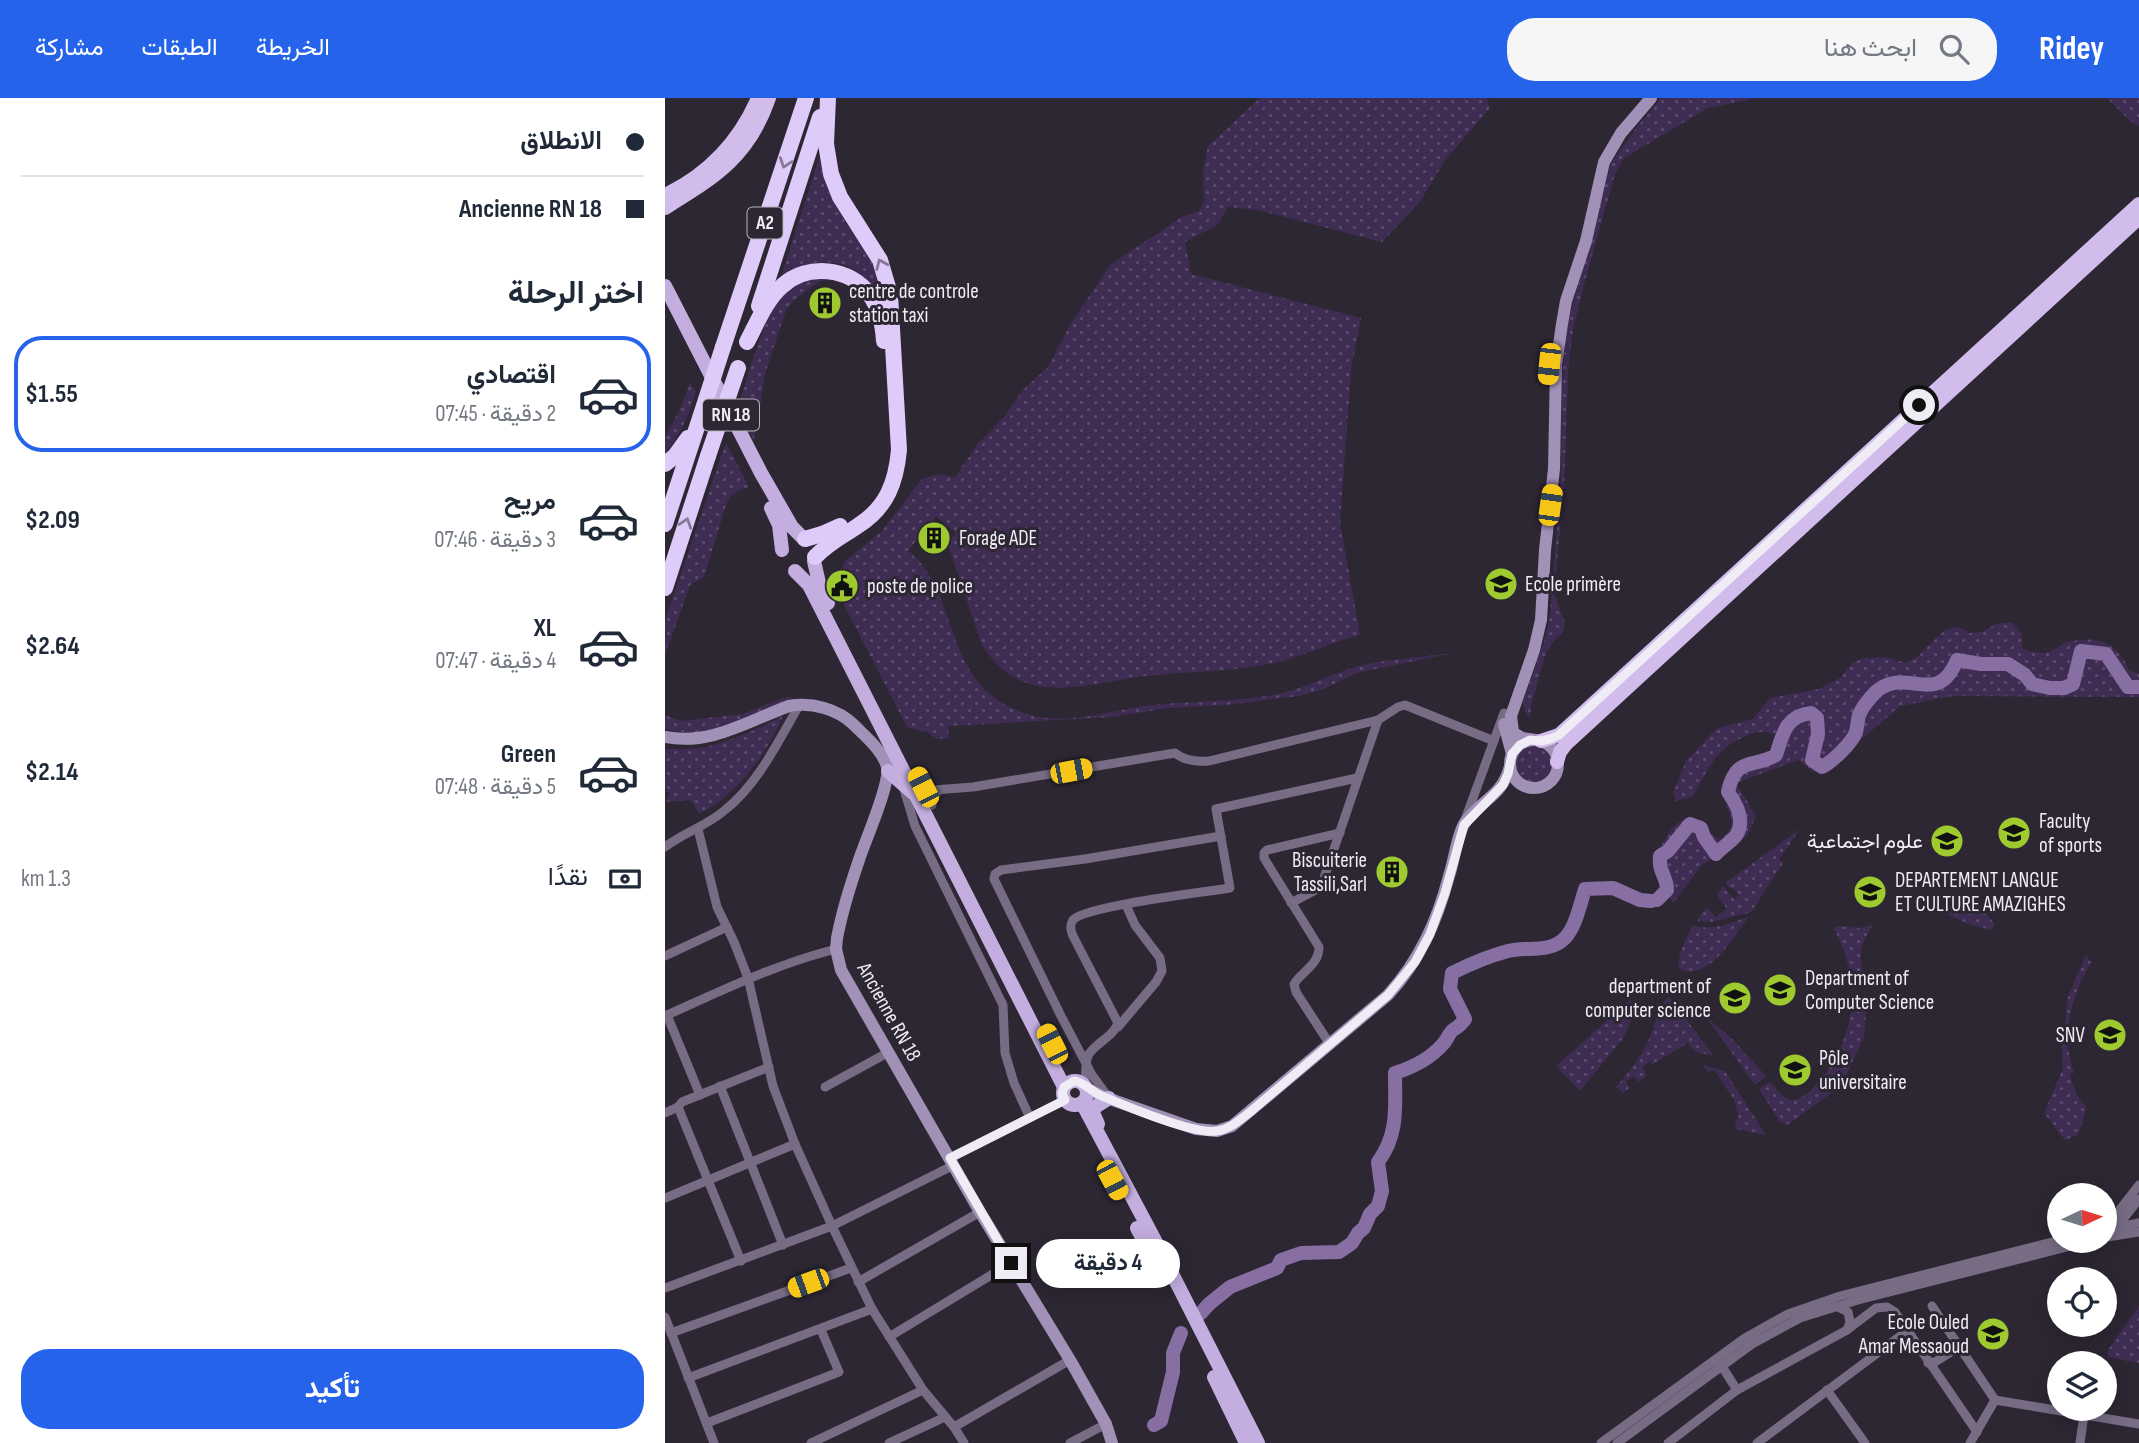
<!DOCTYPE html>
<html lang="ar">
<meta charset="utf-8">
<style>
body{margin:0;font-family:"Sofia Sans Condensed",Vazirmatn,sans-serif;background:#f6f6f7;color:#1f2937;direction:rtl;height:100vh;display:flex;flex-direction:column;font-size:26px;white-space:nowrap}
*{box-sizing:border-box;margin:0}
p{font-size:23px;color:#747a83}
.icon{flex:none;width:38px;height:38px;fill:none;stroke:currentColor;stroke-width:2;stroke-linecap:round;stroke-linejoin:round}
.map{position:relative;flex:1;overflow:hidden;direction:ltr}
.side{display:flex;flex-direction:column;background:#fff;width:665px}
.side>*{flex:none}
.guide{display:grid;align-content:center;height:154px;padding:0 21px;background:#fff}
.needle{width:46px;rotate:86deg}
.fabs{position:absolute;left:1382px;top:1085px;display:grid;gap:14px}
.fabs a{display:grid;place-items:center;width:70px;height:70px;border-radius:50%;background:#fff;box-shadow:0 4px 18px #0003;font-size:35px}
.end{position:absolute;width:32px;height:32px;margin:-16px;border:9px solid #f0ecf5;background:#111;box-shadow:0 0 0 4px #111}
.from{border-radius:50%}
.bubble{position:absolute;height:49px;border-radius:24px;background:#fff;box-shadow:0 4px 18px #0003;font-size:23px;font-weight:700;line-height:49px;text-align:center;direction:rtl}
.car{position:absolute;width:21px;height:42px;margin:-21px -10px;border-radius:9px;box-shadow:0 0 5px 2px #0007;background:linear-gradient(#f5c518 24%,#345 0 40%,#f5c518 0 76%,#345 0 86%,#f5c518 0)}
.guide b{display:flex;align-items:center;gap:24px;height:66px;font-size:26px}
.guide b+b{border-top:2px solid #e0e1e3}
.guide i{width:18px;height:18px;background:#1f2937}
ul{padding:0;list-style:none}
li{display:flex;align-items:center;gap:21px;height:116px;margin:0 14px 10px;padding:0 7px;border:4px solid transparent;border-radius:28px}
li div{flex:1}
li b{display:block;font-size:26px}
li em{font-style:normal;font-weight:700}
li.selected{border-color:#2563eb}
li>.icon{width:63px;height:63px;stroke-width:1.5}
h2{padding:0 21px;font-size:32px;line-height:84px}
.pay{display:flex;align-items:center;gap:18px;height:77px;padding:0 21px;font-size:26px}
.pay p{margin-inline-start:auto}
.button{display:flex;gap:14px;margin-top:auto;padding:14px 21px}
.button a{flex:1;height:80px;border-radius:28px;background:#2563eb;color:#fff;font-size:28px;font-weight:700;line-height:80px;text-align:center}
header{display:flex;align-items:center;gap:42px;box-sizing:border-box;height:98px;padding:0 35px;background:#2563eb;color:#fff}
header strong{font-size:33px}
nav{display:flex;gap:38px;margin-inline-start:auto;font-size:24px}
.search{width:490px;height:63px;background:#f6f6f7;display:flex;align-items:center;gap:18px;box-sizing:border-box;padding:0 24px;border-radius:28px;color:#747a83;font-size:26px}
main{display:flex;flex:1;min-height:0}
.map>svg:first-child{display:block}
</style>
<header>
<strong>Ridey</strong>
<div class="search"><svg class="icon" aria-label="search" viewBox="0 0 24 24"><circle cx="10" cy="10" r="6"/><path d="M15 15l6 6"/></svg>ابحث هنا</div>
<nav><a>الخريطة</a><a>الطبقات</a><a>مشاركة</a></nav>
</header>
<main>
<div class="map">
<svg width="1474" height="1345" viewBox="0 0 1474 1345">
<defs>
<pattern id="grass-dots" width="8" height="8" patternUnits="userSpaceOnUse" patternTransform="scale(1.75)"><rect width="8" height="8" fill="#3f2c53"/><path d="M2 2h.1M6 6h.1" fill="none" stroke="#5b4b6c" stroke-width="1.8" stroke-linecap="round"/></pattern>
</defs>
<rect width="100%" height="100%" fill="#2d2734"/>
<g fill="url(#grass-dots)">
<path d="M595 0H822L825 10 781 61 754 105 717 144 592 112 563 109 553 126 520 144 526 176 696 220 686 272 675 425 695 537C667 544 641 557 614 564 570 574 525 573 480 578 419 586 355 612 316 545L283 446 291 435 271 418 243 453C288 487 279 558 327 598 344 612 369 620 391 621 421 621 451 612 480 608 526 602 573 605 618 595 647 588 674 571 703 566 731 560 760 559 788 555L691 575 659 591 634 598 561 607 503 610 447 619 283 628 284 640 272 641 262 634 242 629 176 501 187 494 176 472 180 463 216 434 257 381 274 376 290 379 312 347 338 320 358 292 383 269 406 225 446 166 498 132 514 120 534 113 539 104 538 73 543 48Z"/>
<polygon points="996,0 1091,0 1043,10 959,60 950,76 918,190 908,231 903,272 899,390 889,495 900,525 898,534 887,545 881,555 866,607 865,621 860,613 858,603 879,544 885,519 896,375 897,268 902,228 946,65 972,29"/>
<polygon points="1442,0 1474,0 1474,28 1465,23"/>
<path d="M154 60 164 94 182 127 203 156 212 175 220 216C215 206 212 193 205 185 180 157 147 161 117 176Z"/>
<path d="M158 180 160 183H155L129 202 121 212 100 276 89 342 72 313C81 286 101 206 122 191 133 183 144 181 158 180Z"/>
<path d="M25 285 31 293C25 316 15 337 0 356V339L15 311Z"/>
<path d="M61 344 84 389C73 392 68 394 62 404L39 479 25 487 0 557V522Z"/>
<path d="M1347 524 1357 536V550C1367 554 1378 558 1388 552 1393 550 1397 545 1402 544 1432 537 1452 544 1464 572L1474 576V599L1288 598 1235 608 1161 672 1149 674 1133 662 1071 685 1091 718 1082 738 1037 767 1008 805 989 766C999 737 1020 698 1048 738L1057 741 1066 730V720L1055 690C1060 678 1067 664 1081 660 1096 655 1100 663 1115 651L1114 640C1104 632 1095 633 1083 637 1051 649 1044 670 1028 698L1011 703 1008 695 1021 663 1052 630 1088 621 1105 600 1154 591 1175 580 1187 565 1198 560 1219 559 1241 565 1253 558 1281 531 1294 529 1305 535 1317 534 1331 526Z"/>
<path d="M127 599 128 602C89 617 43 644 0 631V617L16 623 78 616 118 600Z"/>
<path d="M118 618C101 656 73 697 34 716L28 705 24 702 0 704 4 697 0 689V651C11 651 23 651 34 650 64 645 91 631 118 618Z"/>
<circle cx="869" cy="666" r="18"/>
<polygon points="1135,731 1114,761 1118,765 1086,814 1047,824 1032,823 1041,809 1051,819 1062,811 1052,797 1058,788 1069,801 1074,798 1068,790 1066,791 1060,785"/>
<polygon points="1312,803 1330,827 1326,832 1301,825 1277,814 1285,806 1294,816"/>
<path d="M1083 819C1071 837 1041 887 1014 870 1012 855 1022 840 1028 827 1046 834 1066 825 1083 819Z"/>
<path d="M1208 827C1192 850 1193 862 1203 888H1188L1180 855 1169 830 1173 828 1195 830Z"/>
<path d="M1421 857 1426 864C1407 898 1395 936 1409 975L1405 976C1407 988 1413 1001 1422 1009L1413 1037 1400 1042 1379 1015 1398 970 1397 952 1403 899Z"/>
<path d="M1004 899 1049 958 1029 953 1023 945 988 966 984 964 977 969 982 978 973 984 969 978 961 983 964 990 958 995 951 989C964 975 977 957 985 939 991 927 993 907 1004 899Z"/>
<path d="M1188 899 1202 900 1199 939 1176 988 1122 1027 1115 1024 1094 991 1105 984C1110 989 1118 1000 1125 1002 1133 1003 1140 997 1145 993 1172 968 1185 935 1188 899Z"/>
<polygon points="965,902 972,907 959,939 915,993 891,968"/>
<polygon points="1041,919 1067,941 1101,978 1090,987"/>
<polygon points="1039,967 1060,973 1101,1037 1071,1031 1070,1021 1074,1021 1069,1001 1049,972 1043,974"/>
<polygon points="1474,1208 1474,1265 1443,1259 1443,1252"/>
</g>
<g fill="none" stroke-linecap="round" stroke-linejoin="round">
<g stroke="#876fa4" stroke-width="14">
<path d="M992 802 1002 792C1002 778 993 774 995 758L1003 753 1025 726 1036 730 1039 739 1051 756C1057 749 1068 743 1072 736 1080 722 1071 705 1063 694 1071 657 1088 671 1111 657 1118 635 1121 618 1146 615L1152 620 1153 636 1147 662 1157 669C1167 664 1187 645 1191 634 1193 627 1192 619 1196 613 1199 607 1208 596 1213 592 1244 569 1272 610 1292 562L1316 566H1343L1360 577 1367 586 1385 590H1399L1408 586 1416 553 1441 556 1463 589H1474"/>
<path d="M536 1215 544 1206 565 1189 612 1170 616 1162 636 1155 674 1154 687 1145 693 1135 699 1130 705 1116 713 1108 717 1093 713 1064C734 1036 730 1008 730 975 749 969 765 961 778 946 782 942 784 935 788 932 794 928 796 927 800 921L785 891 787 875C805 866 824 858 843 853 862 848 884 856 900 840 911 828 915 807 920 791L948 790 975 802 986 803"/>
<polyline points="489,1327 496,1323 508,1274 508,1255 516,1235"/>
</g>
<g stroke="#776c84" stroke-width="9">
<polyline points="238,688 250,728 338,907 340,955 349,985 365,1020"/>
<path d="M258 689 269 692 308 689 510 655C520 663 532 664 544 663L713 622 733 609 740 607 829 643"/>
<polyline points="267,707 268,697 275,692"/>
<polyline points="800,722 839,615"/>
<polyline points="33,731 52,809 69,844 83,880 108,988 130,1046 167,1128 207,1211 258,1292 289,1329 299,1345"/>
<path d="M0 749C19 734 42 728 60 712 94 685 113 643 135 606"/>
<polyline points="626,805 656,789 713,622"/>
<polyline points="0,858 62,829"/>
<polyline points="2,917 35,997"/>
<path d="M0 918C56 893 111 866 171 851"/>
<polyline points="453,929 491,884 497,873 495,860 470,827 461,807"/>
<path d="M664 945 631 894 629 886C637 873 654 867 654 849L599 760V755L602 752 675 735"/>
<path d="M418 985C423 975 419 964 424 956 432 944 448 939 453 925L408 838C406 833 404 828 408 822 419 808 541 794 565 790L551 711 692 680"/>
<polyline points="55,988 118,1147"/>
<polyline points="160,989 224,954"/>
<polyline points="443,999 427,977 396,918 329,781 330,776 336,772 420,761 556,738"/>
<polyline points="13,1009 76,1163"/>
<polyline points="0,1015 13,1009 17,1004 104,969"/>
<polyline points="285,1060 400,1002"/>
<polyline points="0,1100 130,1046"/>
<polyline points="1440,1127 1449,1119 1474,1087"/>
<polyline points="1452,1129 1474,1125"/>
<polyline points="1440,1137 1452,1129 1474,1101"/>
<polyline points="1442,1139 1474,1134"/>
<polyline points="193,1184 315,1114"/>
<polyline points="0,1190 167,1128 289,1067"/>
<polyline points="1171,1208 1183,1214 1185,1224 1182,1232"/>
<polyline points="1267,1208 1330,1302 1474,1326"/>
<polyline points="0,1219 49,1345"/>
<polyline points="6,1235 186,1170"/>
<polyline points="224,1239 346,1165"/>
<polyline points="1263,1265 1270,1264 1294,1249"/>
<polyline points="1056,1267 1072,1292"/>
<polyline points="23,1280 207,1211"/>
<polyline points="1162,1292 1200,1345"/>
<polyline points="42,1325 174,1274 156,1232"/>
<polyline points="289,1329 405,1262"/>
<polyline points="146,1345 258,1292"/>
<polyline points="224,1345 280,1319"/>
<polyline points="405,1345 441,1326"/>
<polyline points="936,1345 1080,1240 1123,1216 1175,1198 1395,1142"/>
<polyline points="952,1345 1087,1246 1135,1220 1193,1202 1425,1143"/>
<polyline points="1003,1345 1072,1292 1182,1232 1211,1210 1222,1209 1230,1214 1312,1334"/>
<polyline points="1092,1345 1242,1233"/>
<polyline points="1305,1345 1330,1302"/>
<polyline points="1415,1345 1419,1317"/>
</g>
<g stroke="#a291b7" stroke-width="12">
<polyline points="839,626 847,656"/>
<path d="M0 639C45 648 83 623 124 608 147 604 173 611 189 627 201 639 218 653 222 669 226 685 200 743 194 762 185 788 177 814 172 840L171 851 176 872 315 1114 405 1262 441 1326 447 1345"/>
<polyline points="871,642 857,640 852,637 848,634 846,618 869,552 876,522 880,452 889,371 891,267 897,226 901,203 921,143 939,64 956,35 986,0"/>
<circle cx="869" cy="666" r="24"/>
<path d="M421 990 439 999 531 1031 552 1033 567 1028 723 897C755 862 772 823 784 778 789 763 792 738 799 726 814 702 837 700 845 668"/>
</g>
<g stroke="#c3aedf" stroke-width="14">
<polyline points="0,188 96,375 127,429 139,441"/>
<polyline points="106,410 114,427 117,452"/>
<polyline points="149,463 154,485 163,505"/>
<polyline points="130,473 144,487 399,989"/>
<polyline points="223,673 248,695"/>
<circle cx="410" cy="995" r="12"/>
<polyline points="417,1005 493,1148 593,1345"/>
<polyline points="433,1026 428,1015 430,1009 444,1000"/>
<polyline points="472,1130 495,1174"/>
<polyline points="549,1279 581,1345"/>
</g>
<g stroke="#d1bcec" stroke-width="14">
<path d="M0 97C44 76 74 44 93 0"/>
<path d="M0 110C50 79 84 59 104 0"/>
<polyline points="876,643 894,637 1474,106"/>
<polyline points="892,664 895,654 901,646 1474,120"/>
</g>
<g stroke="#dfcbfa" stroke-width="16">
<polyline points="94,208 155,19"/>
<path d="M82 244C92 225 101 202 117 188 142 165 185 169 205 197 215 211 218 226 219 243"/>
<polyline points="58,249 141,0"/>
<polyline points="0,366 10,358 23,340"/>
<polyline points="0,426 35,320"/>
<polyline points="140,441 157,436 175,428"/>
<path d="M150 459C166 443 177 439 194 427 222 409 231 384 234 352L225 196 215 162 175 99 166 76 161 46 163 0"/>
<polyline points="0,490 43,358"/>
</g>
<g stroke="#dfcbfa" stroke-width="16">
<polyline points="35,320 58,249"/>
<polyline points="43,358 73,270"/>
</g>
</g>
<defs><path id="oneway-chevron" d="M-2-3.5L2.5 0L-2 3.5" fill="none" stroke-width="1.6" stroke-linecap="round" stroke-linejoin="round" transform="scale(1.75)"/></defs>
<g stroke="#867997">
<use href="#oneway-chevron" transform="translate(120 65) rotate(109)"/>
<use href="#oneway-chevron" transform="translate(216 166) rotate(-114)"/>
<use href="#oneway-chevron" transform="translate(21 425) rotate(-72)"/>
</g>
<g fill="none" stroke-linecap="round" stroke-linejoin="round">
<path stroke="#f0ecf5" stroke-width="9" d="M346 1165 285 1060 400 1002 397 996 399 989 409 983C419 984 427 994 437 998 461 1008 529 1037 552 1033 565 1031 575 1022 585 1014L723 897 750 864 765 836 780 795 799 727 838 687 843 676 847 656 855 647 865 642 876 643 885 641 894 637 1254 307"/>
</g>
<defs>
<symbol id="building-disc" viewBox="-11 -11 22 22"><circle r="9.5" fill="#9eca2f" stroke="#2d2734"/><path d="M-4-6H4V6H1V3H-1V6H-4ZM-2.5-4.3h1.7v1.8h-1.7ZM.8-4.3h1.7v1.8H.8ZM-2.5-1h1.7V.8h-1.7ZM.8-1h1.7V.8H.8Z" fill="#111"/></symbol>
<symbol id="school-disc" viewBox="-11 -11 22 22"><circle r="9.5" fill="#9eca2f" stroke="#2d2734"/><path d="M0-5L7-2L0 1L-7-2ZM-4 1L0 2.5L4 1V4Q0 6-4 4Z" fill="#111"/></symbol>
<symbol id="civic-disc" viewBox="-11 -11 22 22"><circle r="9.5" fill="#9eca2f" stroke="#2d2734"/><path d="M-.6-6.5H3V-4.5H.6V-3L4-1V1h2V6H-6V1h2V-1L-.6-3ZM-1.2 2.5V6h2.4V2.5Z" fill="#111"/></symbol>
<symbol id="university-disc" viewBox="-11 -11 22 22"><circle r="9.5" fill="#9eca2f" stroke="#2d2734"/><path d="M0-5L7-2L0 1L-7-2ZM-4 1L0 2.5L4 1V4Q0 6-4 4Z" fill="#111"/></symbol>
</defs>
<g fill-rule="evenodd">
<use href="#building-disc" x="141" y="186" width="38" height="38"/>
<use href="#building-disc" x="250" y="421" width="38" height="38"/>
<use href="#school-disc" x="817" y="467" width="38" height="38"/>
<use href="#civic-disc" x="158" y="469" width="38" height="38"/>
<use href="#university-disc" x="1330" y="716" width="38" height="38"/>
<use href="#university-disc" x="1263" y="724" width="38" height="38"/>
<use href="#building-disc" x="708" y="755" width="38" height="38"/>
<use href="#university-disc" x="1186" y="775" width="38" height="38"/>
<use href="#university-disc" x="1096" y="873" width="38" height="38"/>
<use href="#university-disc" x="1051" y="881" width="38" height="38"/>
<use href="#university-disc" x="1426" y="918" width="38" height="38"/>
<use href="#university-disc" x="1111" y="953" width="38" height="38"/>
<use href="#school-disc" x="1309" y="1217" width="38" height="38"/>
</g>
<g text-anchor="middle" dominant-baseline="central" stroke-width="6" stroke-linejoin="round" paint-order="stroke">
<g fill="#2d2734" stroke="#b6b1bb" stroke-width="2">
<rect x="82.5" y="109.5" width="35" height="31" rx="5"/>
<rect x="38" y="301.5" width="56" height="31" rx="5"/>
</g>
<g font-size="19" font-weight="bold" fill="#f0ecf5">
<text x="100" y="125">A2</text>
<text x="66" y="317">RN 18</text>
</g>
<g font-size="21" fill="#f0ecf5" stroke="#2d2734" text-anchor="start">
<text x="184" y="193">centre de controle<tspan x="184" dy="24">station taxi</tspan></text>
<text x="294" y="440">Forage ADE</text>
<text x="860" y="486">Ecole primère</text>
<text x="202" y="488">poste de police</text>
<text x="1374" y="723">Faculty<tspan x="1374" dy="24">of sports</tspan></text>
<text x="1258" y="743" text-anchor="end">علوم اجتماعية</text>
<text x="702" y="762" text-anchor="end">Biscuiterie<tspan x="702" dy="24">Tassili,Sarl</tspan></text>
<text x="1230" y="782">DEPARTEMENT LANGUE<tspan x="1230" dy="24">ET CULTURE AMAZIGHES</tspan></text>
<text x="1140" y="880">Department of<tspan x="1140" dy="24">Computer Science</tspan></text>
<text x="1046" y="888" text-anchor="end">department of<tspan x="1046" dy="24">computer science</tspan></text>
<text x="1420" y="937" text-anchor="end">SNV</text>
<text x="1154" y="960">Pôle<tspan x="1154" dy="24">universitaire</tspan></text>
<text x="1304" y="1224" text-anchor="end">Ecole Ouled<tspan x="1304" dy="24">Amar Messaoud</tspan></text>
</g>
<g font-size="21" fill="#f0ecf5" stroke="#2d2734">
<text transform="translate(224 914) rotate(61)">Ancienne RN 18</text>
</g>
</g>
</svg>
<div class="fabs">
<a><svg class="needle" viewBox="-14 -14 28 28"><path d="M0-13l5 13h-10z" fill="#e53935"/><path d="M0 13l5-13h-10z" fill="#747a83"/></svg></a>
<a><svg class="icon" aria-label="locate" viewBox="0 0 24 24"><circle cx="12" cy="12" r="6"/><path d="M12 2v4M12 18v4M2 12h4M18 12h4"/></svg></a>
<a><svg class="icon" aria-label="layers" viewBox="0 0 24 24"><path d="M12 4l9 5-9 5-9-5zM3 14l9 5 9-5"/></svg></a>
</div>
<i class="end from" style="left:1254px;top:307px"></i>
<i class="end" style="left:346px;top:1165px"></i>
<div class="bubble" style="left:371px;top:1141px;width:144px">4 دقيقة</div>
<i class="car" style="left:884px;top:266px;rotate:186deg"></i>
<i class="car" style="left:885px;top:407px;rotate:8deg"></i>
<i class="car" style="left:406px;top:673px;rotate:79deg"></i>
<i class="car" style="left:258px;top:689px;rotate:333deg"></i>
<i class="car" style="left:387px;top:946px;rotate:333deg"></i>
<i class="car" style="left:447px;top:1082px;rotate:152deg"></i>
<i class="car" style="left:143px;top:1185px;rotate:250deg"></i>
</div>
<section class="side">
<div class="guide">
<b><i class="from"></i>الانطلاق</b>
<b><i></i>Ancienne RN 18</b>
</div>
<h2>اختر الرحلة</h2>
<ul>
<li class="selected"><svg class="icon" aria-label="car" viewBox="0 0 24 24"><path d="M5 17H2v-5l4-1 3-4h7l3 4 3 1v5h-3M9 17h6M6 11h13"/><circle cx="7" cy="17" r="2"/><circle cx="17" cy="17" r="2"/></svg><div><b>اقتصادي</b><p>2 دقيقة · 07:45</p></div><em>$1.55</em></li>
<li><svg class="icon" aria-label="car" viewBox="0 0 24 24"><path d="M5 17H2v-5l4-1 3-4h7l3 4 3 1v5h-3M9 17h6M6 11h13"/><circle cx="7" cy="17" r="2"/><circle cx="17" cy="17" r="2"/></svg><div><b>مريح</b><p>3 دقيقة · 07:46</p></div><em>$2.09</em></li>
<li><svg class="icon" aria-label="car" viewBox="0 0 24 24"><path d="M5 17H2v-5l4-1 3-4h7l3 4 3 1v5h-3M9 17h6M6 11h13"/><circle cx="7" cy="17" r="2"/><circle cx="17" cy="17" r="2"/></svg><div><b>XL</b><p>4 دقيقة · 07:47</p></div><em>$2.64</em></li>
<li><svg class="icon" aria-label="car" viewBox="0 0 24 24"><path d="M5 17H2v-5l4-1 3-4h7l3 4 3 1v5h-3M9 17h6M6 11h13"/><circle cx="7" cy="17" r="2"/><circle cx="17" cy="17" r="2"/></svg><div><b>Green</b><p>5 دقيقة · 07:48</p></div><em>$2.14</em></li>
</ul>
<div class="pay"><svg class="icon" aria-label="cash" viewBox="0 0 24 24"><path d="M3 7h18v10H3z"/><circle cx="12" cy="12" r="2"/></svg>نقدًا<p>1.3 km</p></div>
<div class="button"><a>تأكيد</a></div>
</section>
</main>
